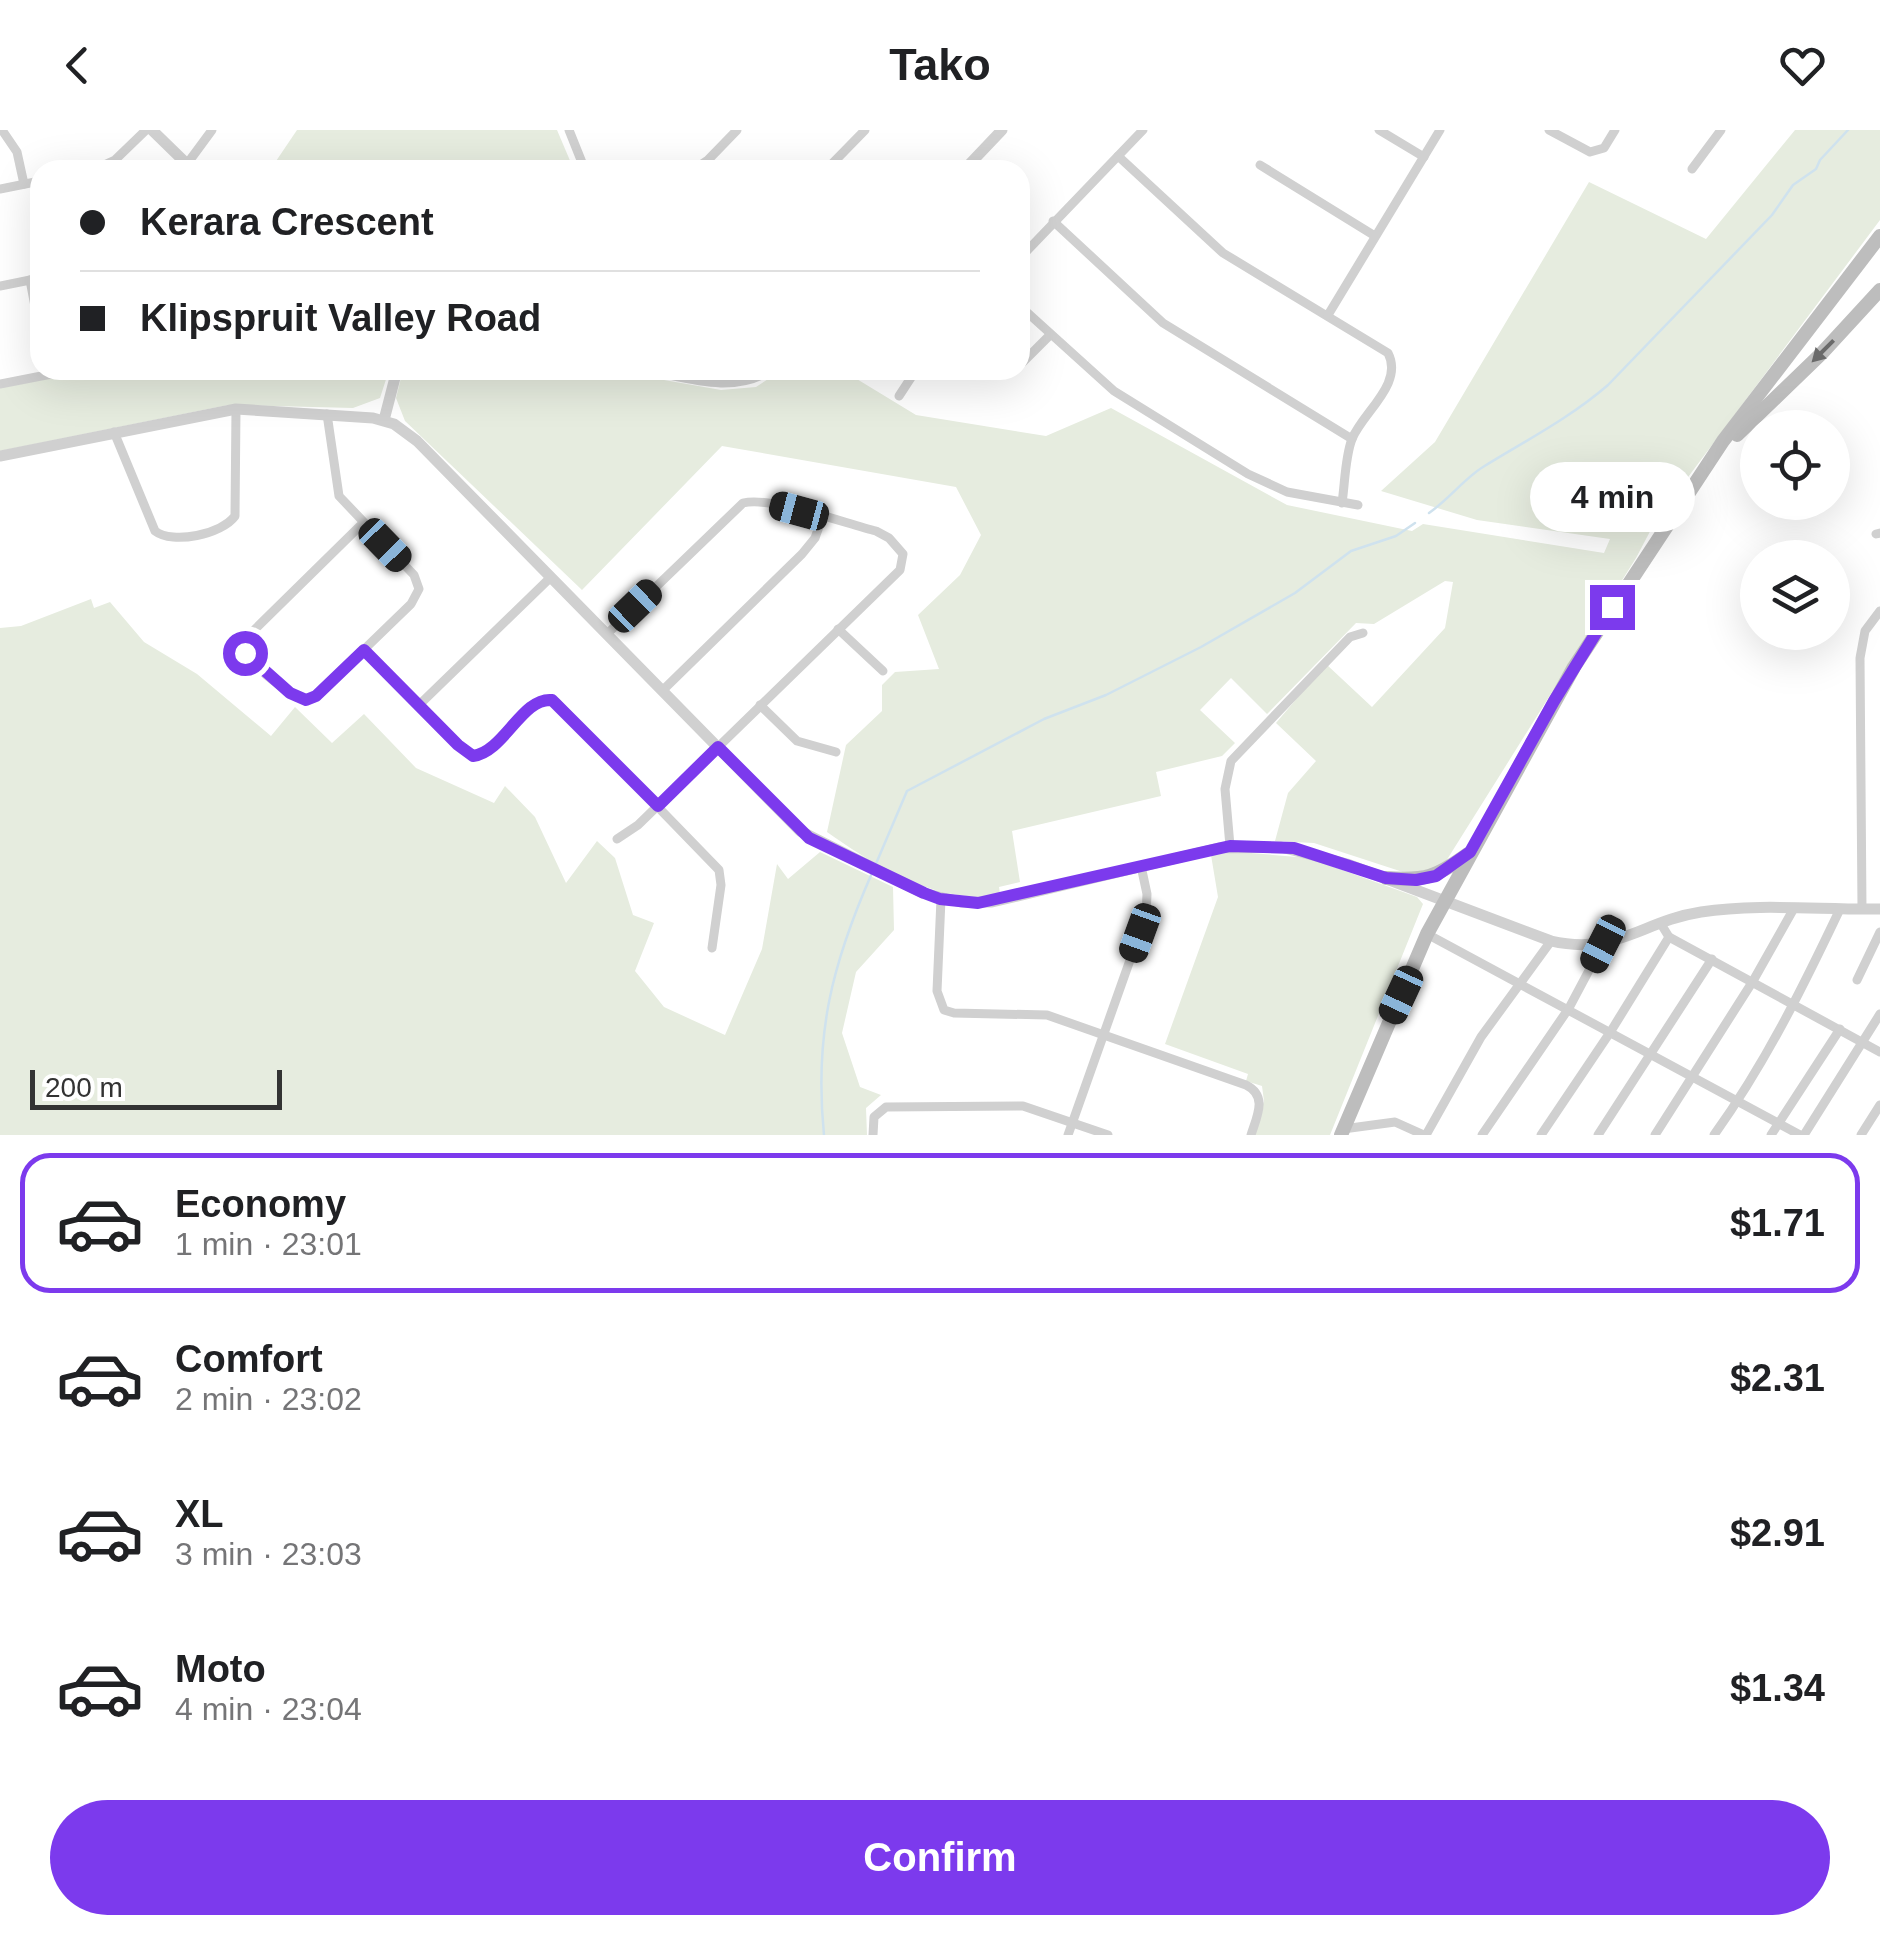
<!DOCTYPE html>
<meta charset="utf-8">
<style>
body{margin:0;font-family:Arial,sans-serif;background:#f6f6f6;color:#202124;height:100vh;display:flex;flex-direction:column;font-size:38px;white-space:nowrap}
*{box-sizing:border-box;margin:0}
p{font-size:32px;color:#757577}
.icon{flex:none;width:55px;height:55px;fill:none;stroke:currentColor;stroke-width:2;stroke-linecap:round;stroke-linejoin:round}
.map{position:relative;height:1005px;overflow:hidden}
.side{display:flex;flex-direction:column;background:#fff;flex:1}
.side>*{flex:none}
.hud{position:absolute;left:30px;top:30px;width:1000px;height:220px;border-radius:30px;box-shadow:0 10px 40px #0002;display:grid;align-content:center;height:220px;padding:0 50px;background:#fff}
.tools{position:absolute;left:1740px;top:280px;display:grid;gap:20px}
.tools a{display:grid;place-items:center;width:110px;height:110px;border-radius:50%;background:#fff;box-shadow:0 10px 40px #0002;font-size:50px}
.scale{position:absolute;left:30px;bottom:25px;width:252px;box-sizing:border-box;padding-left:10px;border:5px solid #333;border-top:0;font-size:28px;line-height:35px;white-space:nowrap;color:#333;-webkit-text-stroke:8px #fff;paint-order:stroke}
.end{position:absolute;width:45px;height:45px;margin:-22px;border:12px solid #7c3aed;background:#fff;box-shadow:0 0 0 5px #fff}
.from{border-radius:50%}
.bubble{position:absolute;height:70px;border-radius:35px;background:#fff;box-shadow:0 10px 40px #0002;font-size:32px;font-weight:800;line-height:70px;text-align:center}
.car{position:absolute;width:30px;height:60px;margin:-30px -15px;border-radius:12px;box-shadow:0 0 8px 2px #0007;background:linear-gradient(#222 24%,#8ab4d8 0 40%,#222 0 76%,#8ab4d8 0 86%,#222 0)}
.hud b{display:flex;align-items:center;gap:35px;height:95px;font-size:38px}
.hud b+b{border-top:2px solid #e0e0e0}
.hud i{width:25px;height:25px;background:#202124}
ul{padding:18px 0 0;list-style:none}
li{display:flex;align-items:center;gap:30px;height:140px;margin:0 20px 15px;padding:0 30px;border:5px solid transparent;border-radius:30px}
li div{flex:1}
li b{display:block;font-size:38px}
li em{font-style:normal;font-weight:800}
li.current{border-color:#7c3aed}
li>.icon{width:90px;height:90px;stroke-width:1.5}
.primary-button{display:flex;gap:20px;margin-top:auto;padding:20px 50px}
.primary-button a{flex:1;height:115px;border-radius:60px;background:#7c3aed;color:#fff;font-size:40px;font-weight:800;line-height:115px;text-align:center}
header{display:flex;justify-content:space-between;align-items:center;height:130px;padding:0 50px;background:#fff;font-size:45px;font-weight:800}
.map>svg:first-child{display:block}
</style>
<header><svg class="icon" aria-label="back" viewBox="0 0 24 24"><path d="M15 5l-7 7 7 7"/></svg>Tako<svg class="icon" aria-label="heart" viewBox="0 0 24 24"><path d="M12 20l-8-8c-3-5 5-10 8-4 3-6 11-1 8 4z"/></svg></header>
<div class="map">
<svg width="1880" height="1005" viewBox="0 0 1880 1005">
<rect width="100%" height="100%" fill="#fff"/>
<g fill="#e6ecdf">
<polygon points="297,0 557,0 574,40 270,40"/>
<path d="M1795 0H1880V90L1656 390 1636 428 1443 736 1409 744 1314 713 1275 711 1288 663 1316 631 1276 593 1326 534 1372 577 1445 498 1453 452 1445 451 1374 494 1356 493 1267 584 1231 548 1200 580 1235 613 1222 626 1156 642 1161 666 1012 701 1020 752 999 757 1000 764C940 777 874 735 827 702L846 615 882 581V555L895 542 939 539 918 485 960 445 981 405 956 357 722 316 582 460 405 291 396 268 403 240H607L721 260 756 257 782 240H842L916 285 1046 306 1111 278 1287 375 1412 401 1423 394 1604 423 1610 409 1477 390 1381 361 1435 312 1589 52 1706 109Z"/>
<polygon points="91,240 389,240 380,268 353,278 228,275 0,321 0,258"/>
<polygon points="91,469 94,478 110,472 144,512 197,544 271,606 295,577 332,613 364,584 416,638 494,673 505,656 535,687 566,753 597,711 615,728 633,785 654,793 635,841 664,877 725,905 762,819 777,734 788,749 820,722 893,757 894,800 856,842 842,903 860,957 881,965 866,978 867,1005 0,1005 0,498 21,496"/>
<polygon points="1239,722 1309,728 1417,767 1423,774 1330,1005 1254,1005 1264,971 1262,956 1246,951 1248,944 1165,914 1218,767 1211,725"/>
</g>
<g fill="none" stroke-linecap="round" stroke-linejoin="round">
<g stroke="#cfe2ee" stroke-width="2.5">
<path d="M1429 383C1449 369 1465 348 1483 337 1525 311 1570 288 1608 255L1772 85 1793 55 1816 39 1820 30 1848 0"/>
<polyline points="875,736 907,661 1044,589 1106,565 1201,517 1295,463 1351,421 1396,406 1415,393"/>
<path d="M824 1005C814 905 832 834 872 743"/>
</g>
<g stroke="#d0d0d0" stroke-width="9">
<polyline points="2,0 17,22 24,54"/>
<polyline points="569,0 585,40"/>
<polyline points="1379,0 1424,27"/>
<polyline points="1549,0 1590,22 1604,18 1615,0"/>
<path d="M1118 26 1223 123 1388 223C1404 254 1363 282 1352 309 1345 327 1345 353 1342 373"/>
<polyline points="187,34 212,0"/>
<polyline points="1260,35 1375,106"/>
<polyline points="1692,39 1721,0"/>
<polyline points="93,40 115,30 146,0"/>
<polyline points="693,40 708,30 737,0"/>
<polyline points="826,40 865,0"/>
<polyline points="0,59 40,51"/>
<polyline points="1053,91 1163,193 1352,309"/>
<polyline points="1020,128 1143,0"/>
<polyline points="30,150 40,203"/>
<polyline points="0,156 40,148"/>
<polyline points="1020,176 1114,261 1248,344 1287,362 1358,375"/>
<polyline points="1328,185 1440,0"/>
<polyline points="1020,235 1050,205"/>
<polyline points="0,254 72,240"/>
<polyline points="899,266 916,240"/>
<path d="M327 284 339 366 414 445 419 459 411 474 316 566 306 570 296 567C279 555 242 532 245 509L363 393"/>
<path d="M114 302 155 401C173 415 222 404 235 386L236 279"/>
<polyline points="1876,404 1880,403"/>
<polyline points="838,499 883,541"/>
<path d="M607 504 743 373C771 366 844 393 876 401L889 408 903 424 900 440 638 695 617 709"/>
<path d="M364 520 457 615 473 625C505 622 517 577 548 569L556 572 719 740 721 755 712 818"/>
<polyline points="662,561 802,424 815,408 822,388"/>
<polyline points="419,575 551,447"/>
<polyline points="760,575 797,611 836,622"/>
<polyline points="1230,716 1225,659 1231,631 1350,507 1363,503"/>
<path d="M941 769 937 861 944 880 954 883 1047 885 1246 955C1268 966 1257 986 1251 1005"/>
<polyline points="1862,779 1860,528 1865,501 1880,481"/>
<polyline points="1427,804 1800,1005"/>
<polyline points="1669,807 1880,922"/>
<polyline points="1857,850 1880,802"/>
<polyline points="1343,999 1395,992 1424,1005"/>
<polyline points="873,1005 874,987 886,977 1023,976 1108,1005"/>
<polyline points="1068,1005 1146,785 1147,764 1141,736"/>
<polyline points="1426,1005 1481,907 1551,811"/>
<polyline points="1482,1005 1569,878 1603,814"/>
<polyline points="1541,1005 1611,901 1669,807 1661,794"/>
<polyline points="1598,1005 1712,829"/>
<polyline points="1655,1005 1753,851 1793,780"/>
<path d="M1714 1005C1765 934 1803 857 1840 779"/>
<polyline points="1771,1005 1840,899"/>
<polyline points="1804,1005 1880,884"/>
<polyline points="1861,1005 1880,975"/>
</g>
<g stroke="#d0d0d0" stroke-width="11">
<polyline points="152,0 193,40"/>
<polyline points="964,40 1002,0"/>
<path d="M649 240C688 247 732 263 769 240"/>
<polyline points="384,290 397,240"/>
<path d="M0 326 236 279 373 288 394 294 417 311 800 701 923 763 961 772H992L1219 718 1281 717 1347 734 1551 811C1616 826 1642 791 1701 782 1759 773 1821 780 1880 779"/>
</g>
<g stroke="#bdbdbd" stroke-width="14">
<polyline points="1737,305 1822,223 1880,160"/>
<path d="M1386 748C1426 751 1436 747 1468 724"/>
<polyline points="1341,1005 1427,804 1574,537 1723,311 1880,106"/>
</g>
</g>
<defs><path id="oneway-solid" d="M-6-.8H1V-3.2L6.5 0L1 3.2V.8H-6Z" transform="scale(2.5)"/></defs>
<use fill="#6a6a6a" href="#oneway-solid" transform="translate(1823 221) rotate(135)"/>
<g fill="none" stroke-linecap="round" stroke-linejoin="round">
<path stroke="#7c3aed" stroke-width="12" d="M245 523 290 563 306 570 316 566 364 520 458 615 473 626C504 622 522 567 552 570L658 676 718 617 809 708 924 763 940 769 978 773 1230 716 1294 718 1386 748 1416 750 1436 746 1470 722 1554 571 1612 477"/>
</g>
</svg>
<div class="tools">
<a><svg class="icon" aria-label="locate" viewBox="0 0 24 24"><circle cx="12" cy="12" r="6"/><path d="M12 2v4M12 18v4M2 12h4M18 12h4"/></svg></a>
<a><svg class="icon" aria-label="layers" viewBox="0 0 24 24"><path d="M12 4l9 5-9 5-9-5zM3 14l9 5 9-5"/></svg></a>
</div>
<div class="scale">200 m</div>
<i class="end from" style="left:245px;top:523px"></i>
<i class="end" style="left:1612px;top:477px"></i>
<div class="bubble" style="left:1530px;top:332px;width:165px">4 min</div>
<i class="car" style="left:799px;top:381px;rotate:285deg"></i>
<i class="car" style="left:385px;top:415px;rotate:136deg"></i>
<i class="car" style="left:635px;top:476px;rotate:46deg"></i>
<i class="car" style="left:1140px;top:803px;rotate:200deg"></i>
<i class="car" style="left:1603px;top:814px;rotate:207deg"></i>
<i class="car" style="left:1401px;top:865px;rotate:205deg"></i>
<div class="hud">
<b><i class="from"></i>Kerara Crescent</b>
<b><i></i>Klipspruit Valley Road</b>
</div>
</div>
<section class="side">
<ul>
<li class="current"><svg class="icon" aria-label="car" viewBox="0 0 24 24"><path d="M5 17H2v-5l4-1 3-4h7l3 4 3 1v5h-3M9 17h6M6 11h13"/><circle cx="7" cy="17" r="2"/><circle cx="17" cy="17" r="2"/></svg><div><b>Economy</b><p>1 min · 23:01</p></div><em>$1.71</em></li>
<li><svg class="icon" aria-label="car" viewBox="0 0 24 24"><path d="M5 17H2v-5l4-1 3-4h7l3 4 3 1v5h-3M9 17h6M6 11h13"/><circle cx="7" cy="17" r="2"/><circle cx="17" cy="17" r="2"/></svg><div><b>Comfort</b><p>2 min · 23:02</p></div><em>$2.31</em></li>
<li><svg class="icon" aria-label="car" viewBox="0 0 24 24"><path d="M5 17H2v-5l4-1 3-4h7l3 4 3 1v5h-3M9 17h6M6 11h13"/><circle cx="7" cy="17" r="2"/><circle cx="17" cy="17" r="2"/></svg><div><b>XL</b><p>3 min · 23:03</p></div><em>$2.91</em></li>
<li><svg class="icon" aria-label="car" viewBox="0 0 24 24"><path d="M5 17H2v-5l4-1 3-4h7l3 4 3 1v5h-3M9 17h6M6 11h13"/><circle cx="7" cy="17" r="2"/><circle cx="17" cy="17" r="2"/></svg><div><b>Moto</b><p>4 min · 23:04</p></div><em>$1.34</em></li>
</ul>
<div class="primary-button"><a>Confirm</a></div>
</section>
